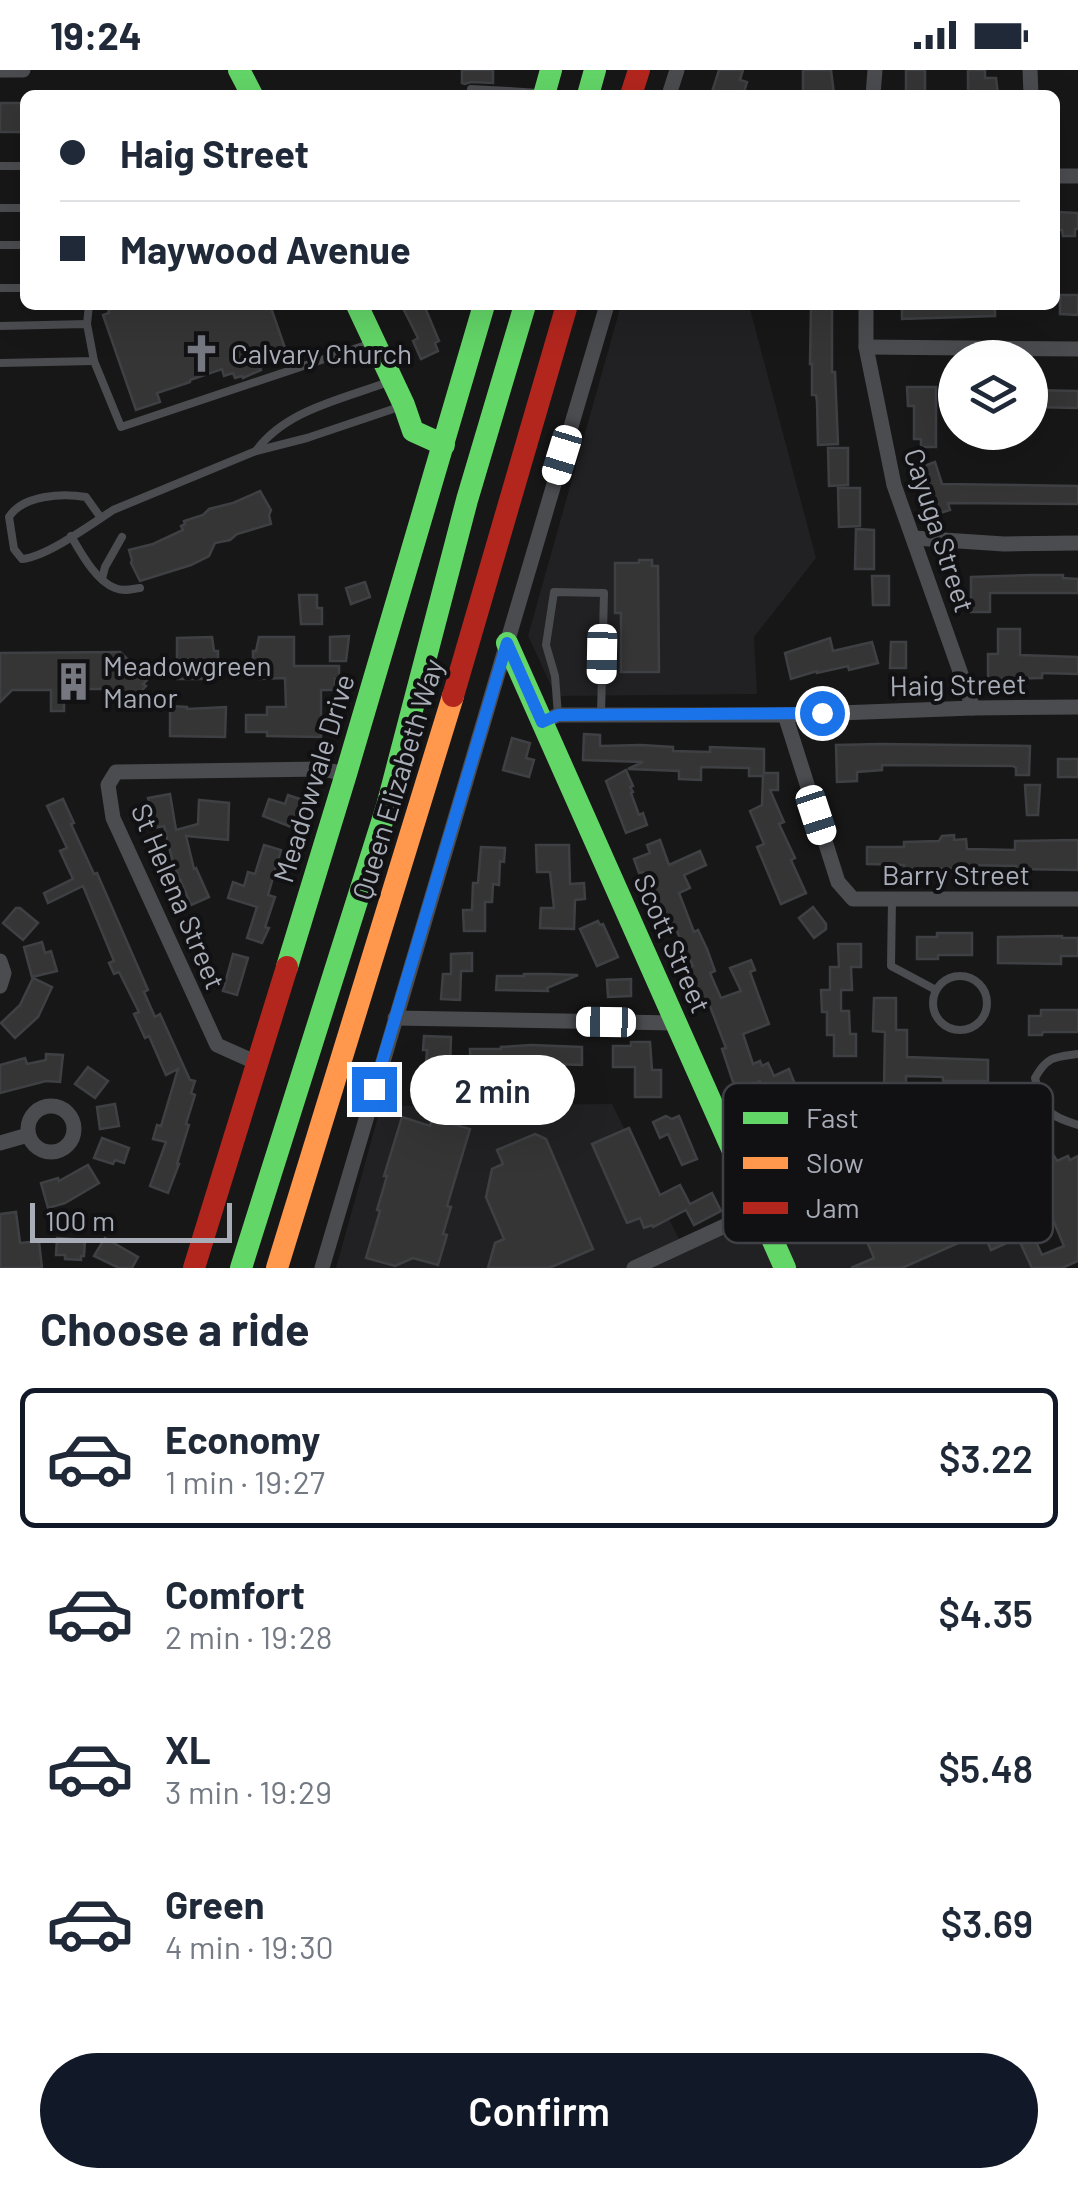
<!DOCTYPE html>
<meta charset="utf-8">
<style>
body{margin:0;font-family:Barlow,sans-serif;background:#f6f6f7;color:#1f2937;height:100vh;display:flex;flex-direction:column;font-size:38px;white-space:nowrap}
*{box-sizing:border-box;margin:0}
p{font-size:32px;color:#747a83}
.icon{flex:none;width:55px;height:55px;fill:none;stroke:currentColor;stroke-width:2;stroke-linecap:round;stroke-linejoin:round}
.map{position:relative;height:1198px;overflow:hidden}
.side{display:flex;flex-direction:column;background:#fff;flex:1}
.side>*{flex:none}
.top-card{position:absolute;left:20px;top:20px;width:1040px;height:220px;border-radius:15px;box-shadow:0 10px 40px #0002;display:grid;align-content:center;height:220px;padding:0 40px;background:#fff}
.tools{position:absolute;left:938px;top:270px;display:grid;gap:20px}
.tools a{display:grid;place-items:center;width:110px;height:110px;border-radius:50%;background:#fff;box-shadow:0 10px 40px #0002;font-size:50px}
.scale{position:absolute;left:30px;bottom:25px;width:202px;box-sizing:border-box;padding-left:10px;border:5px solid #a8adb8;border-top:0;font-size:28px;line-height:35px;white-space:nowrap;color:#a8adb8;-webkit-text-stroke:8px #111113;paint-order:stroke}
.end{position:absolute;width:45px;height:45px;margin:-22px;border:12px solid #1a73e8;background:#fff;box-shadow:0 0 0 5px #fff}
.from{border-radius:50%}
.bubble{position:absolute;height:70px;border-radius:35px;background:#fff;box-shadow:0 10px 40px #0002;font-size:32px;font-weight:600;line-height:70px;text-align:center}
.car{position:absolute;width:30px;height:60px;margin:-30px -15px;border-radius:12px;box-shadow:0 0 8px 2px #0007;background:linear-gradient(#fff 24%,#345 0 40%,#fff 0 76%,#345 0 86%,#fff 0)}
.top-card b{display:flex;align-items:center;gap:35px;height:95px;font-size:38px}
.top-card b+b{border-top:2px solid #e0e1e3}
.top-card i{width:25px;height:25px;background:#1f2937}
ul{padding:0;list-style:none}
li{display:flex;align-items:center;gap:30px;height:140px;margin:0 20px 15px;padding:0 20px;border:5px solid transparent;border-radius:15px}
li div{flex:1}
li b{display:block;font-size:38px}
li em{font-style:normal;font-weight:600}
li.on{border-color:#111827}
li>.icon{width:90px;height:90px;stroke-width:1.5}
h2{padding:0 40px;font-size:45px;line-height:120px}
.primary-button{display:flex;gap:20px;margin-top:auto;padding:20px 40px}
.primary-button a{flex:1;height:115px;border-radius:60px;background:#111827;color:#fff;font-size:40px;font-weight:600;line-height:115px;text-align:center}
.status{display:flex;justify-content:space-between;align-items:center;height:70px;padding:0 50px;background:#fff;direction:ltr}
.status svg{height:28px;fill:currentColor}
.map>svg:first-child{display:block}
</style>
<div class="status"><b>19:24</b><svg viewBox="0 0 49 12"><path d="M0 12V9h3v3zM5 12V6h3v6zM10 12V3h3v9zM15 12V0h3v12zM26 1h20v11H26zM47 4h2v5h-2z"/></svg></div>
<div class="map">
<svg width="1078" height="1198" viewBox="0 0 1078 1198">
<rect width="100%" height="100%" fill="#171717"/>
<g fill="#212123">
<polygon points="621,235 749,235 816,488 754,567 757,624 556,626 528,566"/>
<polygon points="612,1034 679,1169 875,1080 854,1042 968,1034 1043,1198 336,1198 381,1036"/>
</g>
<g fill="#353536" stroke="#3f4043" stroke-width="2.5">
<polygon points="462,0 493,0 493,13 471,12 465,14 462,13"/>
<polygon points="719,0 743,0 740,10 747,12 743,25 711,25"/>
<polygon points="803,0 831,0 834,24 809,25 809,22 803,22"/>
<rect x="906" y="0" width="19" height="25"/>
<polygon points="968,0 985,0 985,8 996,8 998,25 968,25"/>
<rect x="0" y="33" width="25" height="29"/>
<polygon points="1057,142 1078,143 1078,159 1075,159 1075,166 1063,166 1062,160 1056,160"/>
<polygon points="1060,225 1078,225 1078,245 1060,244"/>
<polygon points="118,235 270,235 285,278 282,278 285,288 260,297 261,300 243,308 242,306 235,308 233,303 224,306 222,299 190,310 190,312 157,323 160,332 136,340 103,245 109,243 108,238"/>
<polygon points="409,235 424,235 439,271 435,273 438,281 421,289 413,271 418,268 403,238"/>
<polygon points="811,235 832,235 832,302 835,302 838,374 818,375 817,332 816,325 812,325 812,294 810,294"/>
<polygon points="902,235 995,235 995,246 902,249"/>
<polygon points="907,317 936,317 936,377 921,377 921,369 914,369 914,336 908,336"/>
<polygon points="1031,320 1078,321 1078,338 1031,337"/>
<polygon points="828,378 848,378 848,415 829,416"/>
<polygon points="935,392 942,414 1078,416 1078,434 948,433 950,440 934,445 919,398"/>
<polygon points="838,418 860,418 860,456 839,457"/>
<polygon points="260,421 271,440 269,445 271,454 237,464 230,470 215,473 209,486 191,495 140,511 131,493 132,490 129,480 153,474 183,460 181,456 185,454 184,451 203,445 209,439 233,433"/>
<polygon points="856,459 874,460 874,499 855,499"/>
<polygon points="639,490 652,490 652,496 658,496 659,602 621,602 621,543 615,543 615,493 639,493"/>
<polygon points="1033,505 1063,505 1063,508 1078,509 1078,523 990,523 990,542 971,542 971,507"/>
<polygon points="872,506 889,506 889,535 873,535"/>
<polygon points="365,512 370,527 351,534 346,518"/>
<polygon points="299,525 317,525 317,538 322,538 322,554 301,554"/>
<polygon points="998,559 1020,559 1020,585 1078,587 1078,604 1042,603 1042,608 988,609 988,584 998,584"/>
<polygon points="349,566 346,591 330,591 330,567"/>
<polygon points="212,567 214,581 218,581 218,595 215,595 213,609 177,609 177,568"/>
<polygon points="259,567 294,567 294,596 339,596 339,609 335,609 335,620 321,620 321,667 267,666 267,662 246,662 246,645 267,645 267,637 286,637 285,608 259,609 256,595 253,595 253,581 256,581"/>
<polygon points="830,568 833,581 872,572 878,593 849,600 848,596 817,603 817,601 791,609 785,583"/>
<polygon points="891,572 906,572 906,598 890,598"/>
<polygon points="120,582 148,609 143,614 146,616 129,634 127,632 123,636 105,619 64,619 64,641 51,641 51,620 12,620 0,632 0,583"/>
<polygon points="170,636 187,637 187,639 226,637 225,667 170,666"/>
<polygon points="584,664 600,665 600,676 641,675 673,677 673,681 710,682 710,677 764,679 764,703 778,703 778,720 770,720 784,752 779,754 795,788 791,790 806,823 781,834 757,777 764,774 750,741 762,735 763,706 749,706 749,698 701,697 701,710 679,709 679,701 628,699 643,692 583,690"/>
<polygon points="512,668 530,673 526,688 534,690 529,707 503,700"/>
<polygon points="881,674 1030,676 1029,705 1016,705 1016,698 1013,696 882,695 882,700 857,702 857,711 837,712 836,675"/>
<rect x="1058" y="689" width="20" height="18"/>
<polygon points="626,700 633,716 630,717 633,722 631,723 639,745 643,743 647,755 626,763 606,711"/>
<polygon points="1025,715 1040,715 1038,745 1027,745"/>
<polygon points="170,724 176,760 198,754 199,730 229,733 228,770 186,766 194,799 196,798 209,827 191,835 173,793 164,756 154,758 152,747 148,728"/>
<polygon points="288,725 303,730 294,758 263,746 269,729 285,734"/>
<polygon points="63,729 74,753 71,754 94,804 97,803 148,920 144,922 155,947 160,944 190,1010 195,1011 191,1023 195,1025 186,1054 189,1055 177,1094 179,1094 168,1123 150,1116 166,1072 153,1069 157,1055 161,1056 178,999 166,1005 149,966 145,968 134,944 139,942 119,902 114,904 109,893 114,891 83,816 48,833 44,823 73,809 60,781 67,778 47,736"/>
<polygon points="954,765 954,770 966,769 967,779 1015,780 1015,771 1078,770 1078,800 1016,799 1016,796 967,795 967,798 904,799 904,795 867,794 867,777 904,777 904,772 939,771 942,766"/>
<polygon points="660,770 669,795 700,781 706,795 684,805 690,818 679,823 694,862 698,860 707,879 715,901 710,903 721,928 741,921 730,898 751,890 755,900 750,902 769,954 743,964 753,994 760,991 762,996 768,993 774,1006 789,999 796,1017 788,1020 801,1050 788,1055 798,1078 830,1064 839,1085 822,1093 821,1090 785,1106 761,1048 773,1043 760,1011 741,1019 740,1016 735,1018 722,979 726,978 708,931 700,934 686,899 693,896 675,857 672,858 670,852 668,853 643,802 639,803 634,789 650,783 647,775"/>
<polygon points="264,775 281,780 268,825 275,827 265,857 269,858 262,873 247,868 257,837 228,828 233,812 244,816 248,802 255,804"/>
<polygon points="536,775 569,775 570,814 584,813 585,829 575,830 574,859 540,858 541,838 554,838 550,802 537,802"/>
<polygon points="481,777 505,778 504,792 500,791 499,815 493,814 492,832 485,832 485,861 464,861 463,840 472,840 473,813 478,813"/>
<polygon points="813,837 826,854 826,859 814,868 799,848"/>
<polygon points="16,838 20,838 38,853 23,870 3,853"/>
<polygon points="598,851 600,855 603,854 618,887 597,896 580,859"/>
<polygon points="937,863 972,863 972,885 938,885 938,889 917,889 917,867 937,867"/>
<polygon points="1062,866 1062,868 1078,868 1078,886 1061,886 1061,894 998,893 998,867"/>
<polygon points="42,872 45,883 51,881 57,901 32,907 24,877"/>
<polygon points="838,874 861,874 861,897 851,897 852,920 841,920 841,941 849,941 850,964 856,964 856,986 834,986 834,965 827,965 827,942 822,942 821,920 830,920 830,897 839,897"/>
<polygon points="472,883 472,901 461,901 460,930 441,929 443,904 451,904 451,884"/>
<polygon points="233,884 248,888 237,925 223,921"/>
<polygon points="524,904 549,904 578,905 547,918 548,921 496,920 497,906 524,906"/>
<polygon points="33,908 52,917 38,947 15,968 1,953 20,935"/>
<polygon points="631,909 631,926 608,927 607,910"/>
<polygon points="874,928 896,928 896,960 907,960 907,987 988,990 988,1011 943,1011 943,1007 906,1006 906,1016 884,1016 885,962 873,961"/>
<polygon points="1041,940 1078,940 1078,962 1043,962 1042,965 1029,965 1029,946 1041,946"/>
<polygon points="424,966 451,967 450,997 426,996 427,980 423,980"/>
<polygon points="631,972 650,972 652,1000 661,1000 661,1027 635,1027 635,997 613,997 613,976 631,976"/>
<polygon points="531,975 582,977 582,995 556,994 556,999 531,999 531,993 470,994 470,979 501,979 501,977"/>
<polygon points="46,984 63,985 60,1012 46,1011 0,1023 0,995 25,988 27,994 46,990"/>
<polygon points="88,997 108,1011 95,1028 75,1014"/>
<polygon points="115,1034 119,1056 100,1059 97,1037"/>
<polygon points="666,1046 672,1049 679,1046 697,1089 682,1095 668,1064 660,1068 653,1052"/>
<polygon points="402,1047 430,1056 432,1048 470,1059 447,1136 451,1137 443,1164 447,1165 438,1195 413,1188 395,1196 366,1188 380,1141 377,1140 387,1106 384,1106"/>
<polygon points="629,1058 660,1125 680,1115 690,1134 712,1123 721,1141 694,1155 686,1140 653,1157 652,1155 644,1158 640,1148 627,1153 592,1074"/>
<polygon points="535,1064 546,1069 593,1179 549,1198 488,1198 495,1173 504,1169 486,1127 492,1099 503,1094 497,1080"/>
<polygon points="102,1068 129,1078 124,1093 115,1090 113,1094 94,1088"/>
<polygon points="1054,1086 1057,1091 1068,1086 1070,1090 1078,1086 1078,1191 1062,1198 1032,1198 1018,1168 991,1180 983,1162 902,1198 851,1198 874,1188 868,1174 886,1166 889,1173 999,1124 1014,1157 1027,1152 1042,1185 1064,1176 1038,1114 1032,1116 1024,1099"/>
<polygon points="88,1095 99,1113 65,1133 48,1138 41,1113 58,1108 59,1111"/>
<polygon points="16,1142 20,1173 39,1171 42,1198 0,1198 0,1144"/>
<polygon points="57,1168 85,1170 84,1186 81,1186 81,1190 65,1189 65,1185 56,1185"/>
<polygon points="105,1168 138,1187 132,1198 119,1198 94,1186"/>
</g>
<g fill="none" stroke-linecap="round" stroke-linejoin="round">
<g stroke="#4b4c50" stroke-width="8">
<polyline points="471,19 508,21"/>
<polyline points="508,25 508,21 539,23"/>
<polyline points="0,96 25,96"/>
<polyline points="0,138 25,138"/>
<polyline points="0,175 25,175"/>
<polyline points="0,218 25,218"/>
<polyline points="87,254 89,235"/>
<polyline points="0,256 87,254 94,291 0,293"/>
<polyline points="94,291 121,357 372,273"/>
<polyline points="256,381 307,368 399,337"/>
<path d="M101 448 86 427C62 423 23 425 9 447L14 479 22 489C46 487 92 454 113 440L256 381C285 340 343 329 388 312"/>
<path d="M71 466C81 483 96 511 115 518 123 522 132 519 140 518"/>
<polyline points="102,509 105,497 122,467"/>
<polyline points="558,645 555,606 546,575 554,522 604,523 601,644"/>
<polyline points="892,829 891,896 936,920"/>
<circle cx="960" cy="933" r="27"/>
<path d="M1078 984C1055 987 1047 986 1035 1008 1043 1040 1046 1045 1078 1055"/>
</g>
<g stroke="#4b4c50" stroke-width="15">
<polyline points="0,0 23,0"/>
<polyline points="1030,0 1031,25"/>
<polyline points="669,25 677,0"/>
<polyline points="873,25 875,0"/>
<polyline points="1055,106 1078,106"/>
<polyline points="866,235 866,277 894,415 973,638"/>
<polyline points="866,277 1078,279"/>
<polyline points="914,468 1004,474 1078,473"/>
<polyline points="785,645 838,812 853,829 1078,829"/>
<polyline points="542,652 558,645 785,645 973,638 1078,637"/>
<polyline points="0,891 4,903 0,916"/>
<polyline points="395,948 676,953"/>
<polyline points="257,993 217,975 113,748 108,715 116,702 322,699 346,704"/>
<circle cx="51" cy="1059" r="23"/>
<polyline points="0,1073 28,1065"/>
<polyline points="322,1198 607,235"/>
<polyline points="634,1198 759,1140"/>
</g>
<g stroke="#63d668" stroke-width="22">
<polyline points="239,0 252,25"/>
<polyline points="544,25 551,0"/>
<polyline points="588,25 595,0"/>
<polyline points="357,235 404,335 413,361 444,375"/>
<polyline points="507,573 785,1198"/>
<polyline points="287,897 346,704 484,235"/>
<polyline points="241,1198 387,736 467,430 525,235"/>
</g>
<polyline stroke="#ff974d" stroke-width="22" points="277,1198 453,626"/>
<g stroke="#b3261e" stroke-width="22">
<polyline points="631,25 639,0"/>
<polyline points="453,626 567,235"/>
<polyline points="194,1198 287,897"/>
</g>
</g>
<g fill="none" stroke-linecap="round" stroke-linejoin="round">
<polyline stroke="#1a73e8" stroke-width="12" points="374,1019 507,573 542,652 558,645 822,643"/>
</g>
<defs>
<symbol id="church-bare" viewBox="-9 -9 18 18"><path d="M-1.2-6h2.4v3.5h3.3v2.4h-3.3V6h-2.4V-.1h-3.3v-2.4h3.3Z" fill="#757880" stroke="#111113" stroke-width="2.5" paint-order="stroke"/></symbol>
<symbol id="building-bare" viewBox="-9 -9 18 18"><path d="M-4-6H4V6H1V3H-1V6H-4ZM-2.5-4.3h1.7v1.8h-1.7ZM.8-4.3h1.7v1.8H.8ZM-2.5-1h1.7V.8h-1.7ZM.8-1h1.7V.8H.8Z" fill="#757880" stroke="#111113" stroke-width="2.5" paint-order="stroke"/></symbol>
</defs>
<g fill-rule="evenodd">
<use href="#church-bare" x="174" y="256" width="55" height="55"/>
<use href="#building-bare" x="46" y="584" width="55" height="55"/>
</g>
<g text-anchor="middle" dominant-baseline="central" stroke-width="8" stroke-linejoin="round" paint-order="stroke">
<g font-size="28" fill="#a8adb8" stroke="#111113" text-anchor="start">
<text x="231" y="283">Calvary Church</text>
<text x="103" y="595">Meadowgreen<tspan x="103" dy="32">Manor</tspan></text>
</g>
<g font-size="28" fill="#a8adb8" stroke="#111113">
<text transform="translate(940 460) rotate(72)">Cayuga Street</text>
<text transform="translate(958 614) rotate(-1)">Haig Street</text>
<text transform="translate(313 708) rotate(-73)">Meadowvale Drive</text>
<text transform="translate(397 709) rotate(-73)">Queen Elizabeth Way</text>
<text x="956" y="804">Barry Street</text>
<text transform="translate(179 826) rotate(67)">St Helena Street</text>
<text transform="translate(673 873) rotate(66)">Scott Street</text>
</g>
</g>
<rect x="723" y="1013" width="330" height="160" rx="15" fill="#111113" stroke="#3e4045" stroke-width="2.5"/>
<rect x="743" y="1042" width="45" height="12" fill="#63d668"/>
<rect x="743" y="1087" width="45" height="12" fill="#ff974d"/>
<rect x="743" y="1132" width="45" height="12" fill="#b3261e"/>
<g font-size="28" fill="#a8adb8">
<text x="806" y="1058">Fast</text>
<text x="806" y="1103">Slow</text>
<text x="806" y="1148">Jam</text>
</g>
</svg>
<div class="tools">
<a><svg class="icon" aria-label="layers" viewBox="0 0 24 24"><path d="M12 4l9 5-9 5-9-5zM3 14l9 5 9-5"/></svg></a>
</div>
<div class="scale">100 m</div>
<i class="end from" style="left:822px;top:643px"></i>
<i class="end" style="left:374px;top:1019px"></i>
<div class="bubble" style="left:410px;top:985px;width:165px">2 min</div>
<i class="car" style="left:562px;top:385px;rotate:197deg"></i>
<i class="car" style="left:602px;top:584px;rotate:181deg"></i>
<i class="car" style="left:816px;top:745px;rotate:162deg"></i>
<i class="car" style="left:606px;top:952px;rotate:271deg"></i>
<div class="top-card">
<b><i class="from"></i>Haig Street</b>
<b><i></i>Maywood Avenue</b>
</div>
</div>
<section class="side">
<h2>Choose a ride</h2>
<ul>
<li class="on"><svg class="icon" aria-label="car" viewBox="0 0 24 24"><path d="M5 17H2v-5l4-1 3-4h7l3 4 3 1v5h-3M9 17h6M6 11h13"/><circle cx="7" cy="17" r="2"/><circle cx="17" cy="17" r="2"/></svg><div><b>Economy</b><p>1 min · 19:27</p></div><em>$3.22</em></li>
<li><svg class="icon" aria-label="car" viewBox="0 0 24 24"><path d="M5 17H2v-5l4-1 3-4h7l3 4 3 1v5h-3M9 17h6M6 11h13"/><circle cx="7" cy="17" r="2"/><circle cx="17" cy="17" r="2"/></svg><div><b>Comfort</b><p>2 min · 19:28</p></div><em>$4.35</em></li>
<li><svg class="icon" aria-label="car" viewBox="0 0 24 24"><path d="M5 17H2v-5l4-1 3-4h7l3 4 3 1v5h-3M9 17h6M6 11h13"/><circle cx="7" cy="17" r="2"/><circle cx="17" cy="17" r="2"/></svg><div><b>XL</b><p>3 min · 19:29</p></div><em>$5.48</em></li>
<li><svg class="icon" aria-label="car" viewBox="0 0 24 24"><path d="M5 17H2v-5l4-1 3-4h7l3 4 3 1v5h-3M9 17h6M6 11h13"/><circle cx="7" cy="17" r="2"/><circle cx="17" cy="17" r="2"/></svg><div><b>Green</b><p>4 min · 19:30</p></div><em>$3.69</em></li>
</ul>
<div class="primary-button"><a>Confirm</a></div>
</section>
